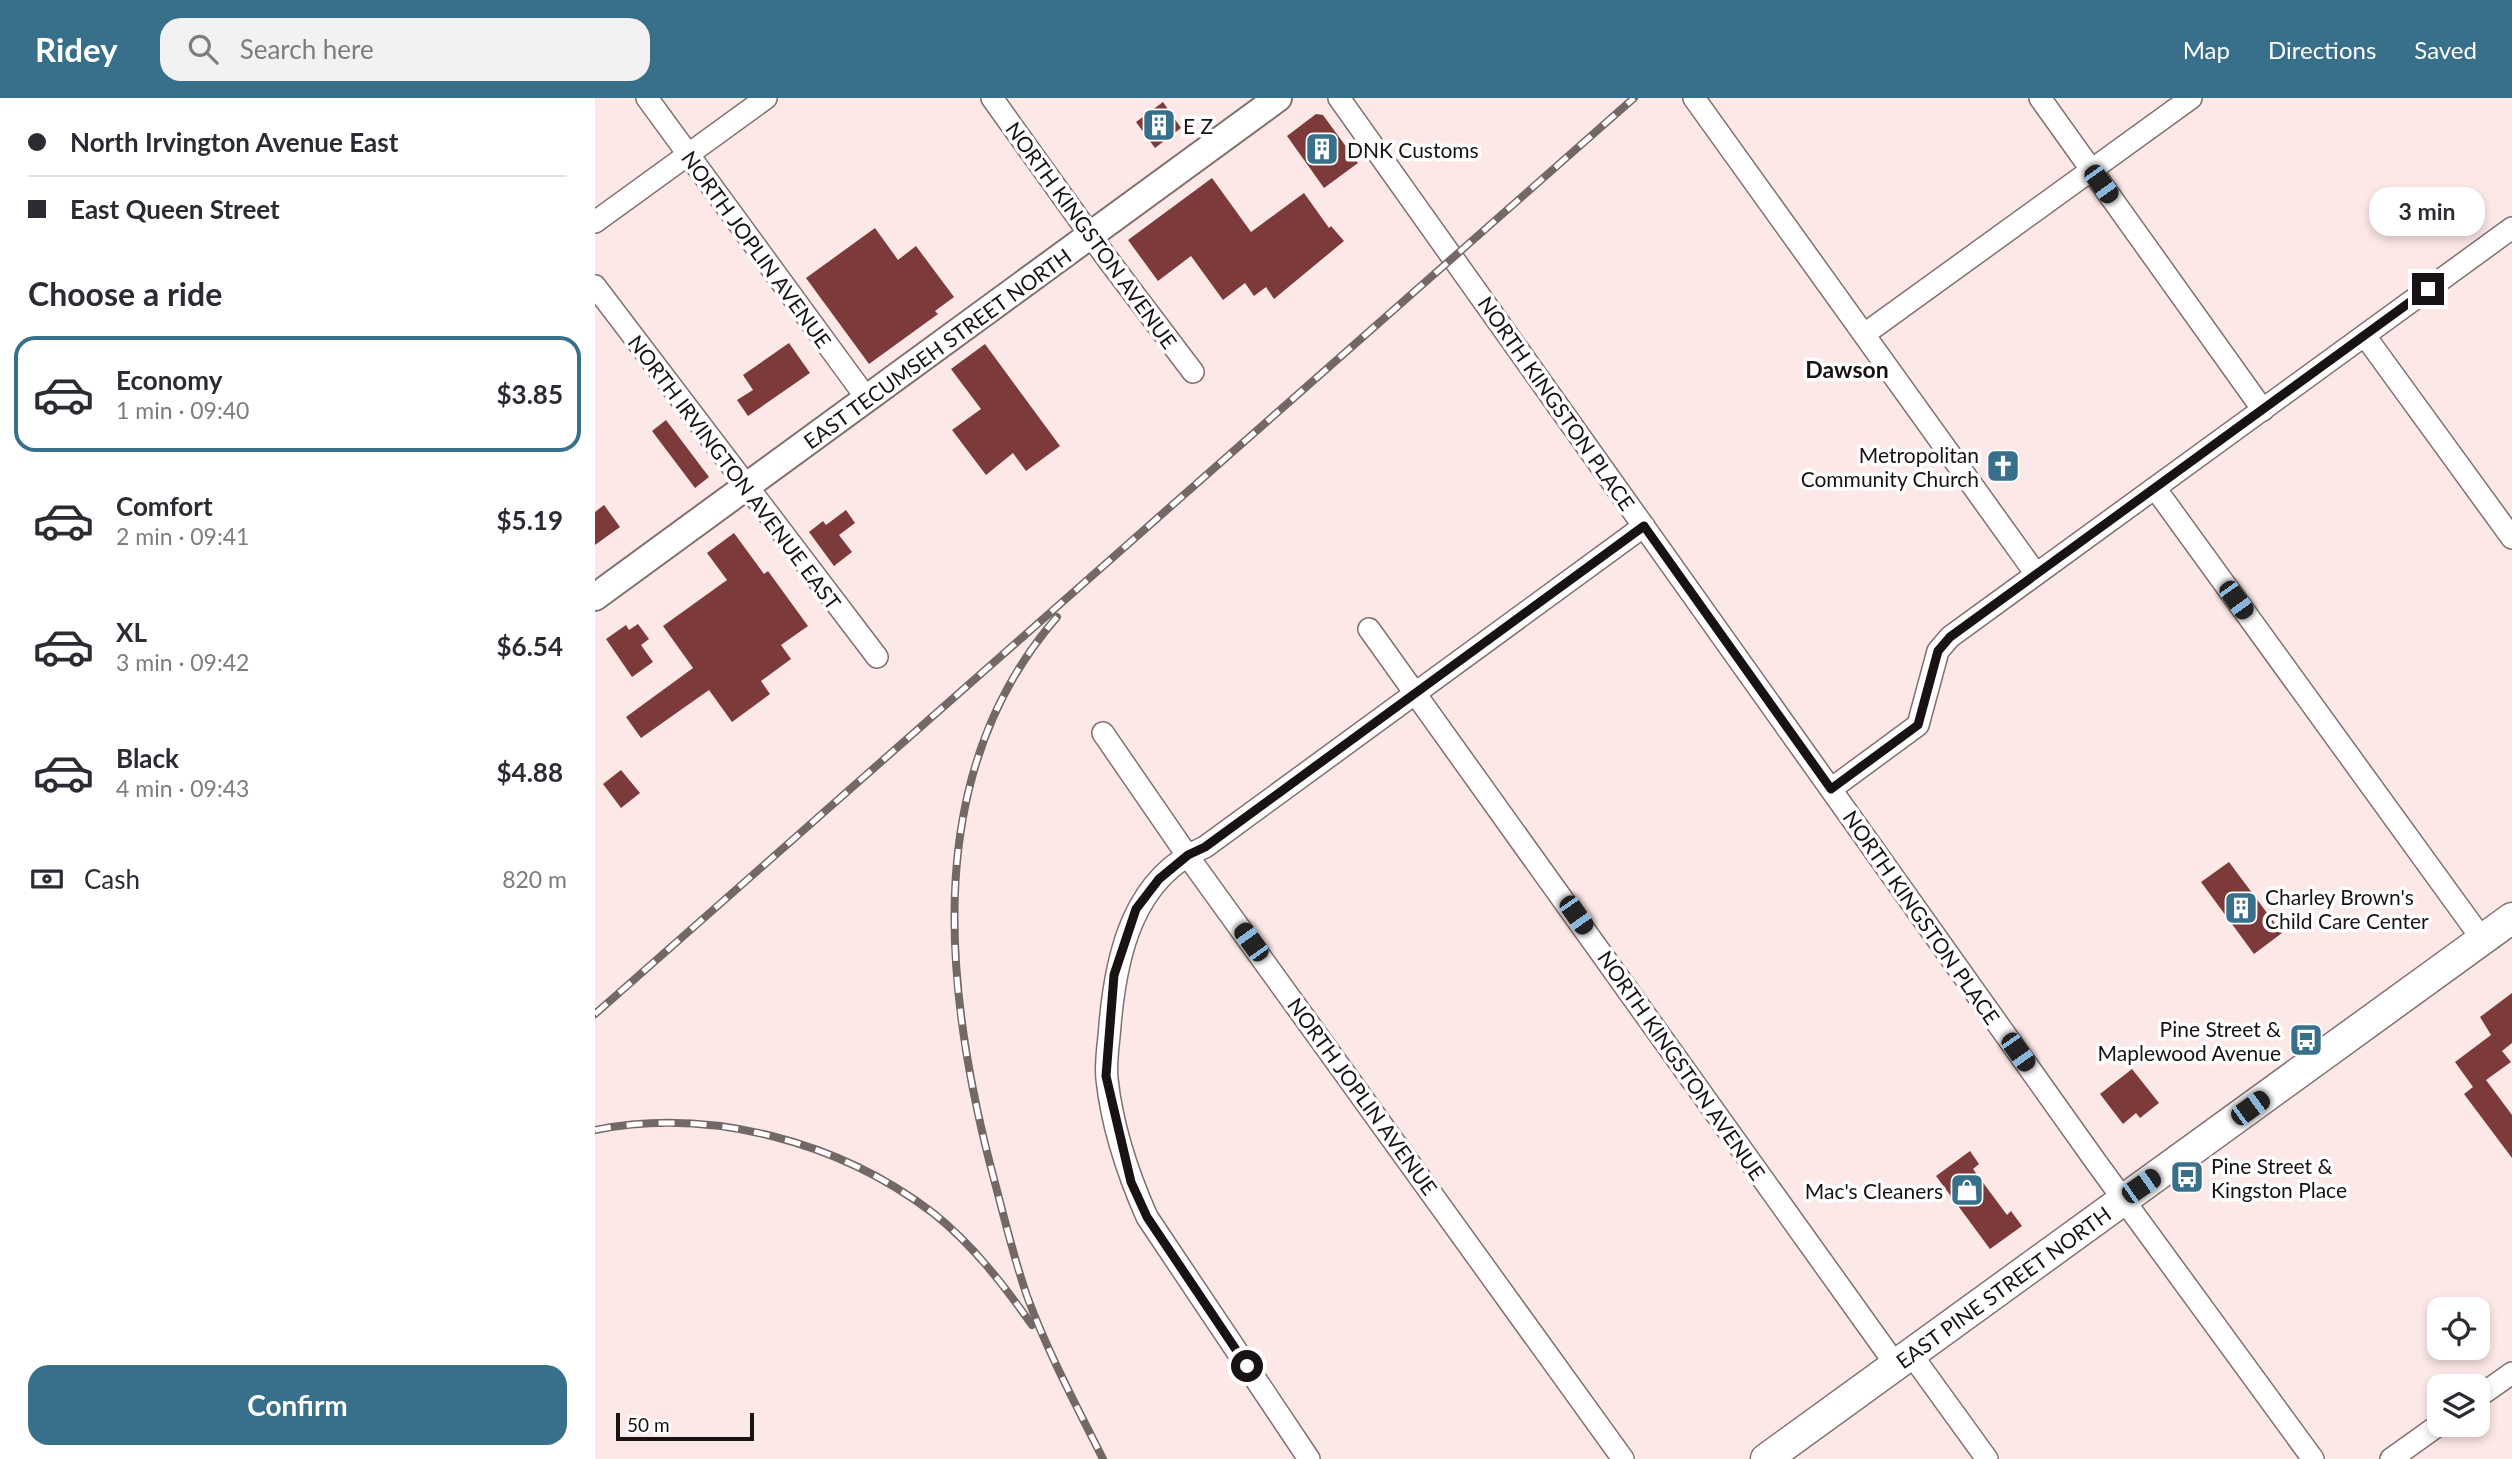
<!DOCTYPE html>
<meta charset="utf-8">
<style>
body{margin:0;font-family:Lato,sans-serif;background:#f2f2f3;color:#2b2b33;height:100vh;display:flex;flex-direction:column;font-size:26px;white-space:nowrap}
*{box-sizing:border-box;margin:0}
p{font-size:23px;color:#7c7c81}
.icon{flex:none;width:38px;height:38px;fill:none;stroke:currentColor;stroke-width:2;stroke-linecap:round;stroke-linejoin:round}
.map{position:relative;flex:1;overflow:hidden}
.panel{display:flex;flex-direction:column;background:#fff;width:595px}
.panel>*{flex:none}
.banner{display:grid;align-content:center;height:154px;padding:0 28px;background:#fff}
.controls{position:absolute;left:1832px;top:1199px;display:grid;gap:14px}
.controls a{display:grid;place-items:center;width:63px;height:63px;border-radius:14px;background:#fff;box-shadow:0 4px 10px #0003;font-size:35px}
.scale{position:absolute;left:21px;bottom:18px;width:138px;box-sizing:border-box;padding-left:7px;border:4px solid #191212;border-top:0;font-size:19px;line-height:24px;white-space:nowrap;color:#191212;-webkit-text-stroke:5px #fff;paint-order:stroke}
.end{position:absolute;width:32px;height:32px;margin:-16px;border:9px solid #191212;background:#fff;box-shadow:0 0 0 4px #fff}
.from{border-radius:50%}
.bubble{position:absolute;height:49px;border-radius:21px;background:#fff;box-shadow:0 4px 10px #0003;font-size:23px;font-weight:700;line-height:49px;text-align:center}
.car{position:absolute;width:21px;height:42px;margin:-21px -10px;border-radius:9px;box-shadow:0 0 5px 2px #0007;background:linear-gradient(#222 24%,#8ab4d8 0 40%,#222 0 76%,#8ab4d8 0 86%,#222 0)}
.banner b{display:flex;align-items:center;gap:24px;height:66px;font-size:26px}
.banner b+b{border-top:2px solid #e1e1e2}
.banner i{width:18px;height:18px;background:#2b2b33}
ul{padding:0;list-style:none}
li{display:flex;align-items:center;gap:21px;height:116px;margin:0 14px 10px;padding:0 14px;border:4px solid transparent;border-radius:21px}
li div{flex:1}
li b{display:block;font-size:26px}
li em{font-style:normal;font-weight:700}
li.on{border-color:#386f8a}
li>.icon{width:63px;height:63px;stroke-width:1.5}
h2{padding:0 28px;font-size:32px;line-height:84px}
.pay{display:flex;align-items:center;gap:18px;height:77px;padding:0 28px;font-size:26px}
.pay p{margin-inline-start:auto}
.cta{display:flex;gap:14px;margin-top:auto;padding:14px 28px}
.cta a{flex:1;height:80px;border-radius:21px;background:#386f8a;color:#fff;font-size:28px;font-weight:700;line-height:80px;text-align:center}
header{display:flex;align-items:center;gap:42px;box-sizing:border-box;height:98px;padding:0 35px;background:#386f8a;color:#fff}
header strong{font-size:33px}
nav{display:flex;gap:38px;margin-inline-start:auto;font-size:24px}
.search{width:490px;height:63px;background:#f2f2f3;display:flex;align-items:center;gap:18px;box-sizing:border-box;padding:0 24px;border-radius:21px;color:#7c7c81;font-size:26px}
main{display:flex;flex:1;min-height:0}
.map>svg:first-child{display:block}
</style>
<header>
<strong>Ridey</strong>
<div class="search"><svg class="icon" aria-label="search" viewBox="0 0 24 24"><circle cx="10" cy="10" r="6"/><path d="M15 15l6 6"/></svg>Search here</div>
<nav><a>Map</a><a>Directions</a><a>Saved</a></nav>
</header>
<main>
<section class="panel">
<div class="banner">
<b><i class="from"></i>North Irvington Avenue East</b>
<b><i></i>East Queen Street</b>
</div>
<h2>Choose a ride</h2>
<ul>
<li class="on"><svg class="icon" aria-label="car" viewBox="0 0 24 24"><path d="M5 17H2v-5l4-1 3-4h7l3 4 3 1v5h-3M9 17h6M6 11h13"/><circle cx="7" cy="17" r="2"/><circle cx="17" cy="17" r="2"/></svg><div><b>Economy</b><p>1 min · 09:40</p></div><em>$3.85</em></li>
<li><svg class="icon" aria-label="car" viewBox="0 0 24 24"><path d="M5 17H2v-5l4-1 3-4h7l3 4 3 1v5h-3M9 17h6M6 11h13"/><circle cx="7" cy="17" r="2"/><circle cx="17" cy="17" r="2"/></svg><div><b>Comfort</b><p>2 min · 09:41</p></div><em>$5.19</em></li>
<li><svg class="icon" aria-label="car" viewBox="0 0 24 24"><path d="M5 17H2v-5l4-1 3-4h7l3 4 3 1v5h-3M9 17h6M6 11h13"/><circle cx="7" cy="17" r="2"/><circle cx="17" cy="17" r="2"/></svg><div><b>XL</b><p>3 min · 09:42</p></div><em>$6.54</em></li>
<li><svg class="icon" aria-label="car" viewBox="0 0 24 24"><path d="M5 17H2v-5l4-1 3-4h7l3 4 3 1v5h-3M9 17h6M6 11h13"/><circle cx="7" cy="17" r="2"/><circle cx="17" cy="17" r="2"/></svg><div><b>Black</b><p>4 min · 09:43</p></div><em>$4.88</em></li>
</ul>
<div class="pay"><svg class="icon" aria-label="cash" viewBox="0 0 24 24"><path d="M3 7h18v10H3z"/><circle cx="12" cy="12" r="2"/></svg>Cash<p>820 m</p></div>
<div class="cta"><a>Confirm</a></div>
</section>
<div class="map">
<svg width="1917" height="1361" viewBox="0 0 1917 1361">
<rect width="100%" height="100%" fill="#fce8e7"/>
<g fill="#7d3a3b">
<polygon points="568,4 586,30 560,50 541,24"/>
<polygon points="721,16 728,17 763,65 729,90 692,38"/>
<polygon points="617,80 656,134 709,95 734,130 736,128 749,143 679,201 671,189 659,198 650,185 628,202 596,158 563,183 533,142"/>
<polygon points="280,130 303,162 321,148 359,199 340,213 343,216 274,266 211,180"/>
<polygon points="194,245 215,275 153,318 142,302 158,292 148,277"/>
<polygon points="390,246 465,348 431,373 418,355 391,377 357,332 386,311 356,271"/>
<polygon points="71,322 114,379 100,390 57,333"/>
<polygon points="9,407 25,429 0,447 0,414"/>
<polygon points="251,412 260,425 244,437 257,454 239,468 214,434 228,423 231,427"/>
<polygon points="139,435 169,476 173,473 213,528 186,547 196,561 166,583 175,596 137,624 114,592 46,640 31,619 98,570 68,528 132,482 112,455"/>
<polygon points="43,526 54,541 46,547 58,564 37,579 11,541 31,527 34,532"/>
<polygon points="26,672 45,695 26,710 8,686"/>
<polygon points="1634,764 1687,835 1659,856 1606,784"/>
<polygon points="1917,895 1917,945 1907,953 1916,964 1891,982 1917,1017 1917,1060 1869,996 1878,989 1860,964 1896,937 1885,919"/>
<polygon points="1537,971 1564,1005 1545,1020 1541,1015 1528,1026 1505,996"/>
<polygon points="1375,1053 1384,1066 1378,1071 1412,1117 1416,1113 1427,1128 1395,1151 1341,1078"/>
</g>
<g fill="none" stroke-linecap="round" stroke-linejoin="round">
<defs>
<g id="minor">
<polyline points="52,0 273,302"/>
<polyline points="397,0 511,159 598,274"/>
<polyline points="744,0 1501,1064 1718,1361"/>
<polyline points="1099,0 1441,476"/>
<polyline points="1445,0 1668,312"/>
<polyline points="0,124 171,0"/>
<polyline points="0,188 282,559"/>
<polyline points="1271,235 1596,0"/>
<polyline points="1770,238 1917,440"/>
<polyline points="1560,390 1887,841"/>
<polyline points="774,531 1301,1267"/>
<polyline points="508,635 592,757 1028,1361"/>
<polyline points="1236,691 1323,627 1343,553 1355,539 1917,130"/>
<polyline points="1316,1256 1392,1361"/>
<polyline points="1883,1299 1917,1275"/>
<path d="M714 1361 552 1119C533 1076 517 1028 512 981 510 964 514 944 515 927 521 857 538 779 610 749L1049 428"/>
<polyline points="1796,1361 1845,1326"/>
</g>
<polyline id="tertiary" points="0,499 683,0"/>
<polyline id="secondary" points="1171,1361 1917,820"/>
</defs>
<use href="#minor" stroke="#82706f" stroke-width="24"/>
<use href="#tertiary" stroke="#82706f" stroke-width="30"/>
<use href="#secondary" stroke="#82706f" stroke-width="33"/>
<use href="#minor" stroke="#fff" stroke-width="21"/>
<use href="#tertiary" stroke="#fff" stroke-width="26"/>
<use href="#secondary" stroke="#fff" stroke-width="30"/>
<defs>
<g id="rail">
<path d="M462 519C328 673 348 882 395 1066 407 1110 417 1155 432 1198 453 1255 481 1307 508 1361"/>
<polyline points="0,916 1039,0"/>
<path d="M0 1032C116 1009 245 1044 338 1115 377 1146 408 1186 437 1227"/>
</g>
</defs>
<use href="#rail" stroke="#746867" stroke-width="8"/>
<use href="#rail" stroke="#fff" stroke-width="5" stroke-dasharray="16" stroke-linecap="butt"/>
</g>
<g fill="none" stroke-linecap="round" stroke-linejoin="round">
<polyline stroke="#191212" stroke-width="9" points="652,1268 552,1119 536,1084 511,978 519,877 541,811 564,781 593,757 610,749 1049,428 1236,691 1323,627 1343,553 1355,539 1833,191"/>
</g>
<defs>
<symbol id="building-square" viewBox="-11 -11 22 22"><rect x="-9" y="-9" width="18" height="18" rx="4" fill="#386f8a" stroke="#fff"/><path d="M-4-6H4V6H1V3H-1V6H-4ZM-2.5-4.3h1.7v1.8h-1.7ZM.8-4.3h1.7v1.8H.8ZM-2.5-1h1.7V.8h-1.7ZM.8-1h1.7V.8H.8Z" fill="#fff"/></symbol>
<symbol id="church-square" viewBox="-11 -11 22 22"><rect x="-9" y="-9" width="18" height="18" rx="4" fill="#386f8a" stroke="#fff"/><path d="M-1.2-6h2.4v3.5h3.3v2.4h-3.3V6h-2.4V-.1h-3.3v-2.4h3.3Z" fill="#fff"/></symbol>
<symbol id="bus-square" viewBox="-11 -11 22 22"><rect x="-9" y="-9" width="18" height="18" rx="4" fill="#386f8a" stroke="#fff"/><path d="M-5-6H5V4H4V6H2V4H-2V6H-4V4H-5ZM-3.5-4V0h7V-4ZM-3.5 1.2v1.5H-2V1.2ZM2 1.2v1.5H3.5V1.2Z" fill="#fff"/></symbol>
<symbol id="shop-square" viewBox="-11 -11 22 22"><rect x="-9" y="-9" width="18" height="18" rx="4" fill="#386f8a" stroke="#fff"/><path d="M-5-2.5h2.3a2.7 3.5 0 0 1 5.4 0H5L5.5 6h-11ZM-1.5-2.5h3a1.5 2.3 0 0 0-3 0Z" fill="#fff"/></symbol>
</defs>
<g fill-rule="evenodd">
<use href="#building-square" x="545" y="8" width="38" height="38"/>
<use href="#building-square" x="708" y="32" width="38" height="38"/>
<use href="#church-square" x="1389" y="349" width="38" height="38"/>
<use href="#building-square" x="1627" y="791" width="38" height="38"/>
<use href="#bus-square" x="1692" y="923" width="38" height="38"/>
<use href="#bus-square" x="1573" y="1060" width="38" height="38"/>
<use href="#shop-square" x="1353" y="1073" width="38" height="38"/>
</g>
<g text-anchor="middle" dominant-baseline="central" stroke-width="7" stroke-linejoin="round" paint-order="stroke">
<g font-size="21" fill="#191212" stroke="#fff" text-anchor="start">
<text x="588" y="27">E Z</text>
<text x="752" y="51">DNK Customs</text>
<text x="1384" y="356" text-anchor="end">Metropolitan<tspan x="1384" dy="24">Community Church</tspan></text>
<text x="1670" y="798">Charley Brown's<tspan x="1670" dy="24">Child Care Center</tspan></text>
<text x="1686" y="930" text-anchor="end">Pine Street &amp;<tspan x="1686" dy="24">Maplewood Avenue</tspan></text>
<text x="1616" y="1067">Pine Street &amp;<tspan x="1616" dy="24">Kingston Place</tspan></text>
<text x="1348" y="1092" text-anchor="end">Mac's Cleaners</text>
</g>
<g font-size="21" fill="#191212" stroke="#fff">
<text transform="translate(497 137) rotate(54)">NORTH KINGSTON AVENUE</text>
<text transform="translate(162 151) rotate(54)">NORTH JOPLIN AVENUE</text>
<text transform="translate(342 250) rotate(-36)">EAST TECUMSEH STREET NORTH</text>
<text transform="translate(962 305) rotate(55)">NORTH KINGSTON PLACE</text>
<text transform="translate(140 374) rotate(53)">NORTH IRVINGTON AVENUE EAST</text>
<text transform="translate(1327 819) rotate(55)">NORTH KINGSTON PLACE</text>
<text transform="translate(1087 967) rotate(55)">NORTH KINGSTON AVENUE</text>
<text transform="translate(768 998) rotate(54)">NORTH JOPLIN AVENUE</text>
<text transform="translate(1408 1189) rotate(-36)">EAST PINE STREET NORTH</text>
</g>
<g font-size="23" font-weight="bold" fill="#191212" stroke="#fff">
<text x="1252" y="271">Dawson</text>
</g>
</g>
</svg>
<div class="controls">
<a><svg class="icon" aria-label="locate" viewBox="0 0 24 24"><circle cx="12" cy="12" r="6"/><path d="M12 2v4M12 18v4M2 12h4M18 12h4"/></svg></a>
<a><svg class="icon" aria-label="layers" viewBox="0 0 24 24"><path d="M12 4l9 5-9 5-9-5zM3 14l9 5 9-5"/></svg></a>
</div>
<div class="scale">50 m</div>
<i class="end from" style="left:652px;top:1268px"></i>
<i class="end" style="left:1833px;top:191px"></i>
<div class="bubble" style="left:1774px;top:89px;width:116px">3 min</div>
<i class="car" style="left:1506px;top:86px;rotate:144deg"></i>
<i class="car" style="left:1641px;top:502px;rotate:144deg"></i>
<i class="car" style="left:981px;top:817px;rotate:145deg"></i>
<i class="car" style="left:656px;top:844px;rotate:324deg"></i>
<i class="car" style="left:1423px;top:954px;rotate:145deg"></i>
<i class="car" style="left:1655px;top:1010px;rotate:54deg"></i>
<i class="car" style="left:1546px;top:1088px;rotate:55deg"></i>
</div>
</main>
